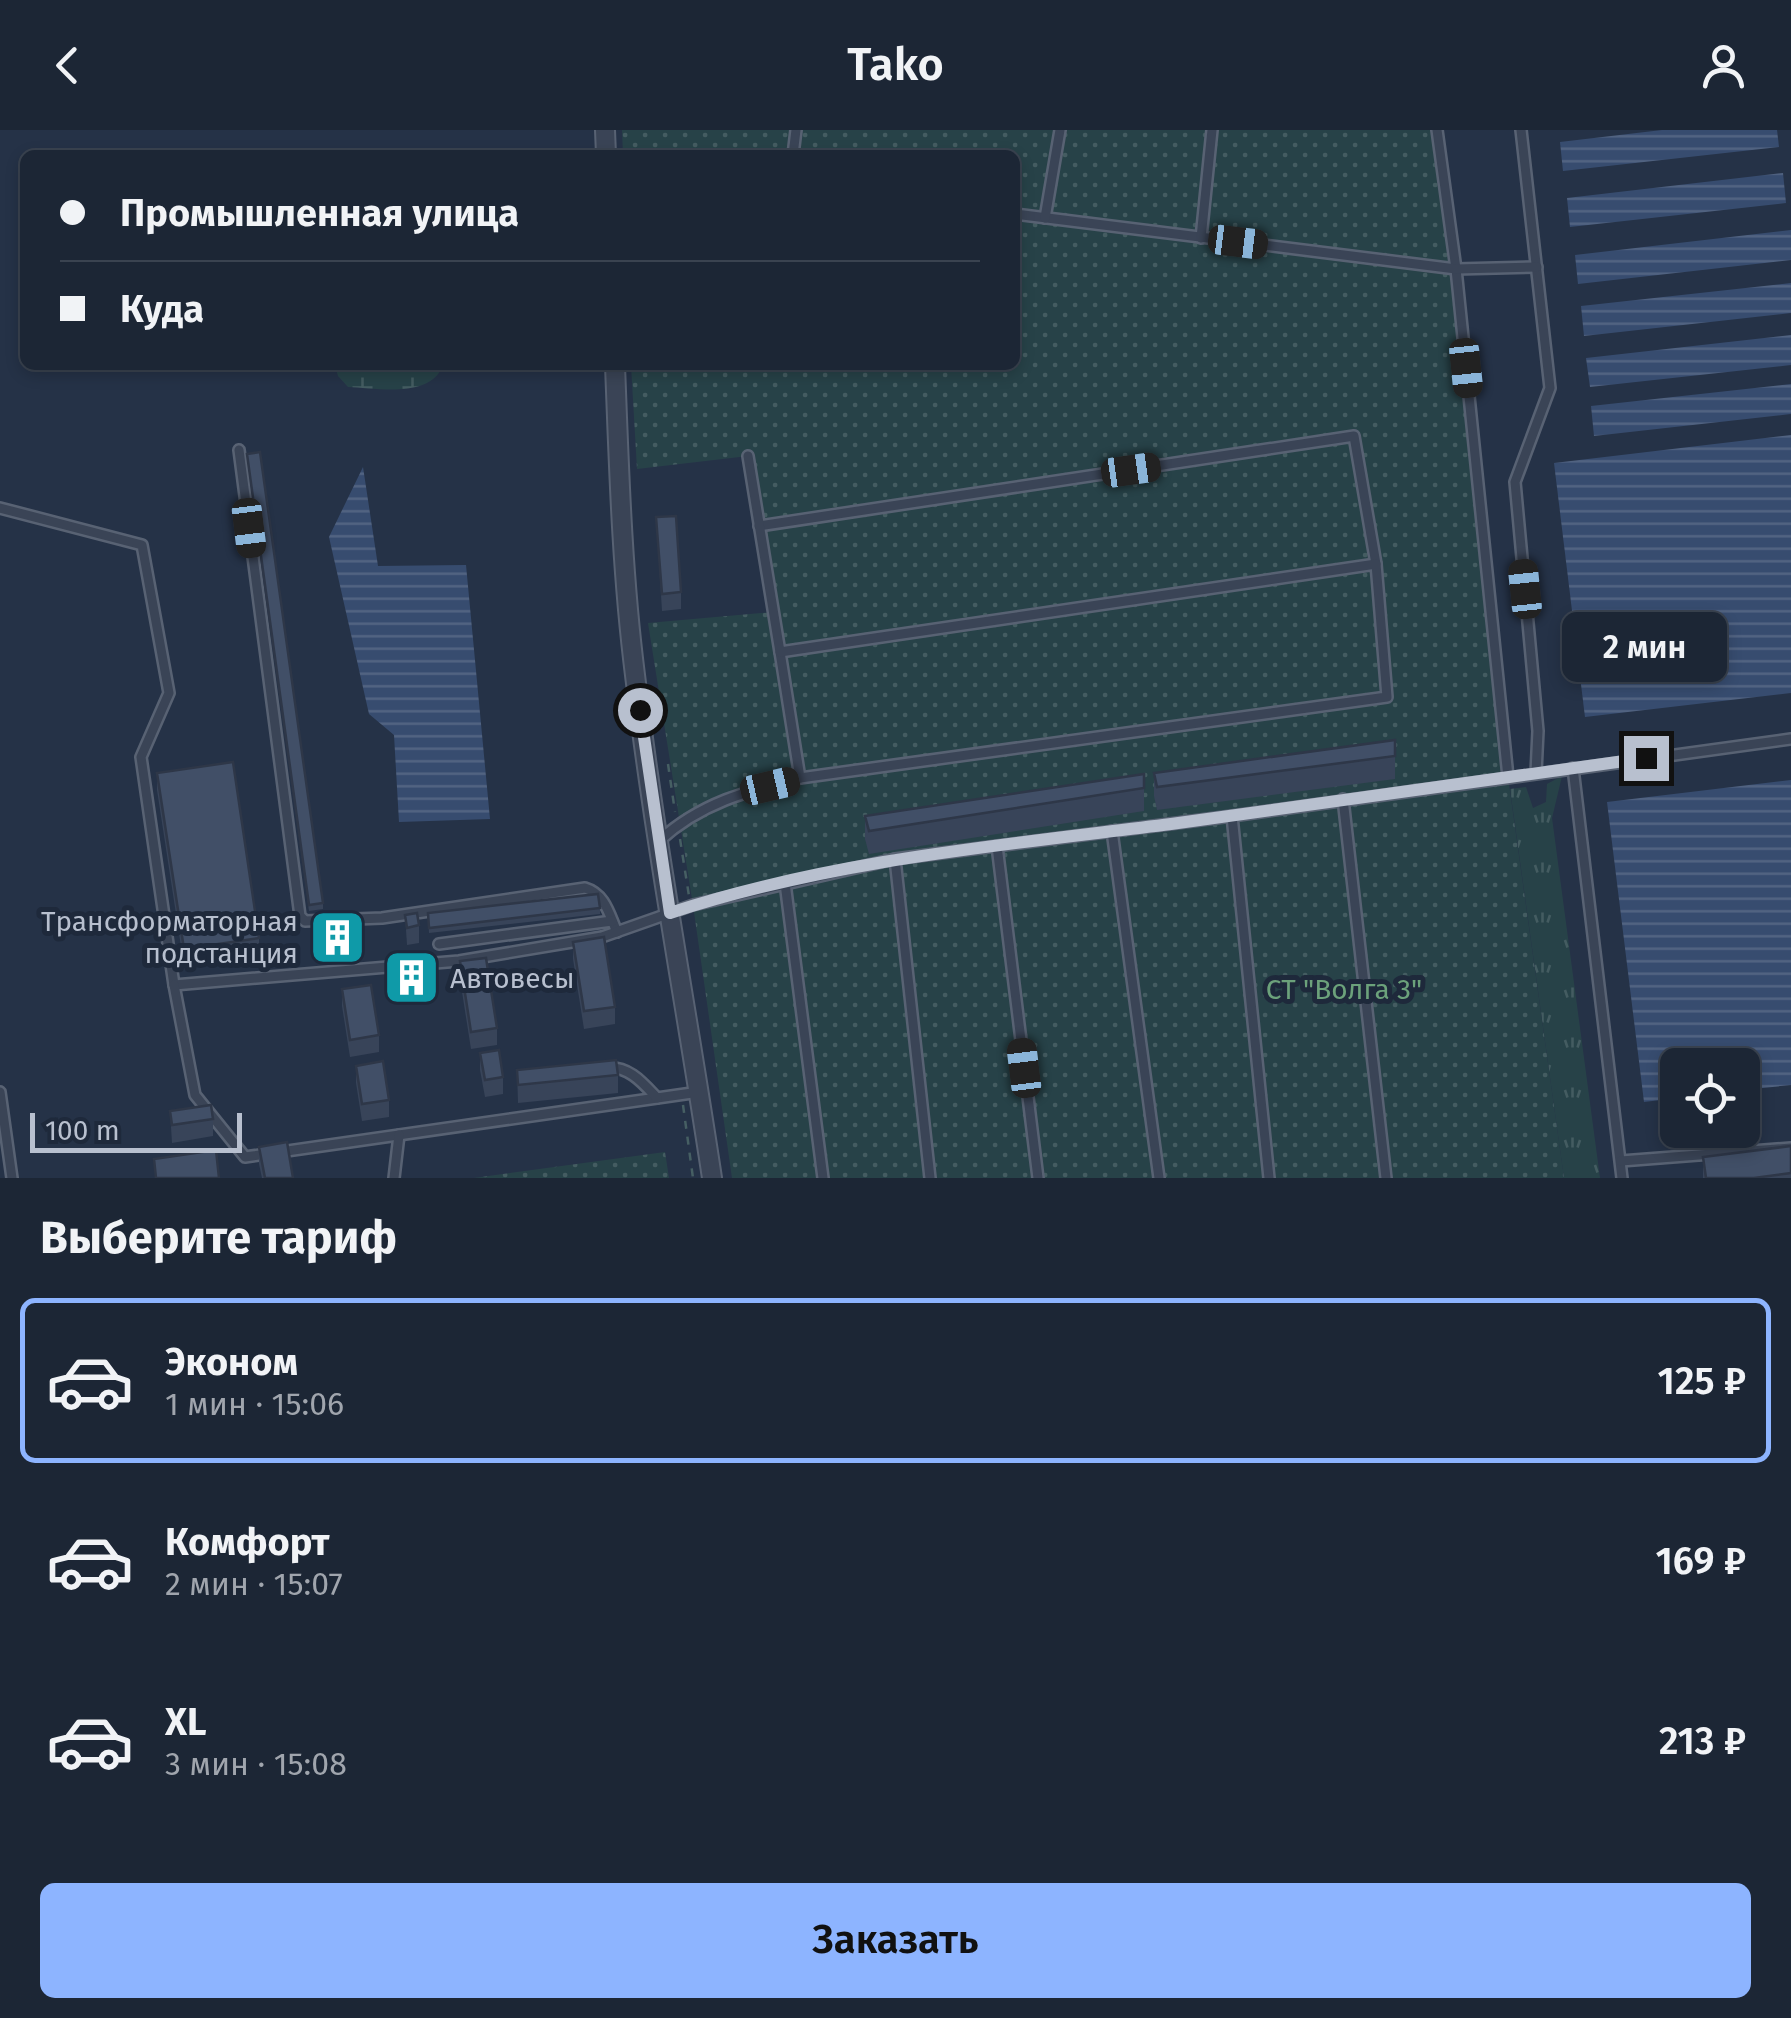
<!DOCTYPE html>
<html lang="ru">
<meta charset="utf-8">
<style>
body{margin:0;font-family:"Fira Sans",sans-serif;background:#252e3d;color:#f1f3f6;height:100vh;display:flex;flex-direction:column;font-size:38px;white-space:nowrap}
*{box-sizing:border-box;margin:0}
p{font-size:32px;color:#a0a5ad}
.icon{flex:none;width:55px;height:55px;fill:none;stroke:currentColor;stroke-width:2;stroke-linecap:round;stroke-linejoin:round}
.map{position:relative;height:1048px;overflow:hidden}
.details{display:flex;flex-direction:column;background:#1c2635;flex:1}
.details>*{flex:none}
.hud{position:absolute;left:20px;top:20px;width:1000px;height:220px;border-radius:15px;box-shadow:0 5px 15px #0003,0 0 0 2px #3a4350;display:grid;align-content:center;height:220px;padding:0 40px;background:#1c2635}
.fabs{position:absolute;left:1660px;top:918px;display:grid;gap:20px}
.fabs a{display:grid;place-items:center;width:100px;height:100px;border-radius:15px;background:#1c2635;box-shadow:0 5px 15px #0003,0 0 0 2px #3a4350;font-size:50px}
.scale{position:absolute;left:30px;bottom:25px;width:212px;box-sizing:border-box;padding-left:10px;border:5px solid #b8c0cf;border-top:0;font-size:28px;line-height:35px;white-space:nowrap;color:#b8c0cf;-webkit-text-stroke:8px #1e293b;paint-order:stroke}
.end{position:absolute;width:45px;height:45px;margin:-22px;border:12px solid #b8c0cf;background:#111;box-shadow:0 0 0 5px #111}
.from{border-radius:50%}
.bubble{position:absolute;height:70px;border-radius:15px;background:#1c2635;box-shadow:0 5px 15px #0003,0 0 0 2px #3a4350;font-size:32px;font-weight:600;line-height:70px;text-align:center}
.car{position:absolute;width:30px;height:60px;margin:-30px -15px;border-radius:12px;box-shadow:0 0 8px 2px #0007;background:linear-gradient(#222 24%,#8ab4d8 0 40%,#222 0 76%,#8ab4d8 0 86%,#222 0)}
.hud b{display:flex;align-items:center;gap:35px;height:95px;font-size:38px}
.hud b+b{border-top:2px solid #3a4350}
.hud i{width:25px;height:25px;background:#f1f3f6}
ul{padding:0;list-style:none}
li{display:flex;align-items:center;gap:30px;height:165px;margin:0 20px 15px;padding:0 20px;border:5px solid transparent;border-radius:15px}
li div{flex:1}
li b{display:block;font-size:38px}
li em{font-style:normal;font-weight:600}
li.on{border-color:#8db4ff}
li>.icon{width:90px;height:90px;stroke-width:1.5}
h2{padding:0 40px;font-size:45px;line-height:120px}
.cta{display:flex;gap:20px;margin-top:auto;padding:20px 40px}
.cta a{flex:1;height:115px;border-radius:15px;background:#8db4ff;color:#111;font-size:40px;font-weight:600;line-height:115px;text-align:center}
header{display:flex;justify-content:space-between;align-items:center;height:130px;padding:0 40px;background:#1c2635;font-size:45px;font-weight:600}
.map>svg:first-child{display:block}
</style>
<header><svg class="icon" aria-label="back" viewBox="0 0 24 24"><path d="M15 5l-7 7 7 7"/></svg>Tako<svg class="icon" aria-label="person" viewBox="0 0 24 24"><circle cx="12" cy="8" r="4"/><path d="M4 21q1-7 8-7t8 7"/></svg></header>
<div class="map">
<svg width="1791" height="1048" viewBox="0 0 1791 1048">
<defs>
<pattern id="grass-tufts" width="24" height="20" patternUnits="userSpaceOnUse" patternTransform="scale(2.5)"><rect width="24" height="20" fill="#274248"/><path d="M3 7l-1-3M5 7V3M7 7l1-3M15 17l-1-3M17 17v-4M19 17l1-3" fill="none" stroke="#445c61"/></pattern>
<pattern id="wetland-marsh" width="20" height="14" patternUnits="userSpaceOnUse" patternTransform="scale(2.5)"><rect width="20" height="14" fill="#274248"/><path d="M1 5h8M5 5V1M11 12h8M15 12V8" fill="none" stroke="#445c61"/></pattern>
<pattern id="garden-dots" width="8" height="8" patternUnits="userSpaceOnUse" patternTransform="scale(2.5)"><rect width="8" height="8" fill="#274248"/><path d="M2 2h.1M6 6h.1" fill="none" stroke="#445c61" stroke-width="1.8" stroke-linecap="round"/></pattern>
<pattern id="water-rules" width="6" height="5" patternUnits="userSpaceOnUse" patternTransform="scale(2.5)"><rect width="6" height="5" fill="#374c6f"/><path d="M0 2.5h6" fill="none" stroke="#526482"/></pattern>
</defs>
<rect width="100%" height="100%" fill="#253247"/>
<polygon fill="url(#grass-tufts)" points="1562,646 1552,688 1600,1048 1564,1048 1510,659 1526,657 1533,678 1546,672 1547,654"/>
<path fill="url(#wetland-marsh)" d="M335 235H443C431 269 377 258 348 257L338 246Z"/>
<g fill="url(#garden-dots)">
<polygon points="622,0 1437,0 1508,647 1564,1048 732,1048 693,775 648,493 772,482 748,326 637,339 631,235 1015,235 1015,25 623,25"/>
<polygon points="665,1022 669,1048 474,1048"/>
</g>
<g fill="url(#water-rules)">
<polygon points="1662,0 1777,0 1779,17 1563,41 1560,12"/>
<polygon points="1783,43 1786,73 1570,97 1567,68"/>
<polygon points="1791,100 1791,130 1578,154 1575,125"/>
<polygon points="1791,153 1791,183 1584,206 1581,176"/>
<polygon points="1791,205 1791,235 1590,257 1586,228"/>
<polygon points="1791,254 1791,284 1594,306 1591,276"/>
<polygon points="1791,305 1791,563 1585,587 1554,333"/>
<polygon points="363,337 378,436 466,435 490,689 399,692 394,605 369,584 329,407"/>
<polygon points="1791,650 1791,955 1743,960 1742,935 1678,935 1677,968 1644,972 1607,672"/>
</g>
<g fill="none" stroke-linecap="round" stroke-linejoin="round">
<defs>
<g id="service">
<polyline points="1437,0 1456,139 1508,647"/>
<polyline points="1521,0 1550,258 1515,352 1538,601 1536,643"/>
<polyline points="793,25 796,0"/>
<polyline points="1015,84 1456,139 1537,137"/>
<polyline points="1045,88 1060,0"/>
<polyline points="1201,108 1212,0"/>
<path d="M239 320 300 786 305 791 382 788 585 758C605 764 609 784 617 802"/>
<polyline points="0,378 142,415 169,563 141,627 174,855 459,831 602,807 693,775 895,729 1232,686 1791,609"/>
<polyline points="759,396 1354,306 1376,434"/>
<polyline points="780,522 800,648"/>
<polyline points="1573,638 1622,1048"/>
<polyline points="1343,669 1386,1048"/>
<polyline points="1232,686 1269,1048"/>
<polyline points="1112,701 1159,1048"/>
<path d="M659 711C700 673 747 661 800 648L1387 567 1376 434 780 522 748 326"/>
<polyline points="997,716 1038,1048"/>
<polyline points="895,729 930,1048"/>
<polyline points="785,753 823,1048"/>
<polyline points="439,814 612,791"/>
<polyline points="174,855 195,965 245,1027 699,962"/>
<path d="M606 938C629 936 642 952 657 968"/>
<polyline points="0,962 12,1048"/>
<polyline points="1621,1031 1791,1018"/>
<polyline points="394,1048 399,1005"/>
</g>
<g id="minor">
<polyline points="605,0 606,25"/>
<path d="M615 235C619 339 622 442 635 545 655 714 687 881 712 1048"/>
</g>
</defs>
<use href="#service" stroke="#586273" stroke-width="14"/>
<use href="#minor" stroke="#586273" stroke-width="22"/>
<g stroke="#465f63" stroke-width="2.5" stroke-dasharray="8 8" stroke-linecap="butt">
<polyline points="668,634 675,682"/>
<polyline points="680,709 689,766"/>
<polyline points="683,975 693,1048"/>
</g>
<use href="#service" stroke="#3a4456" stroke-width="9"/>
<use href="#minor" stroke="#3a4456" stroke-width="18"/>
</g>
<g fill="#384459">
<polygon points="247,324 323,773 323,779 309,781"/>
<polygon points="656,387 681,462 681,479 662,481"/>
<polygon points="1395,610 1395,649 1157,680 1154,666 1154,643"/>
<polygon points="157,643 259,808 259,825 184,836 157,660"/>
<polygon points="1144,644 1144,681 869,724 865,709 865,686"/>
<polygon points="600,778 600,784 429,803 428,783"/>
<polygon points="331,785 343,795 343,812 333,814 331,803"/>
<polygon points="405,785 419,795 419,813 407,815"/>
<polygon points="573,812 615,877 615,894 584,899 573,829"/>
<polygon points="403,826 420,836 420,853 404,855"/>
<polygon points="460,831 497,898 497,915 471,919 460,849"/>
<polygon points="342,859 379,905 379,922 350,927 342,876"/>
<polygon points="480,923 503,947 503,964 485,967 480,940"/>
<polygon points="356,936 389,970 389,987 362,991 356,953"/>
<polygon points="517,940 618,945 618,963 518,973"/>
<polygon points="170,981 213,989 213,1006 172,1013"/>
<polygon points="1791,1016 1791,1048 1703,1048 1703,1027"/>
<polygon points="259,1017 293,1048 262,1048 259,1034"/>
</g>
<polygon fill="#2e3748" points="68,235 83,235 68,241"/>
<g fill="#414f67" stroke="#2e3748" stroke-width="2.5">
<polygon points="260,322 323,773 309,775 247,324"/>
<polygon points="676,386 681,462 662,464 656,387"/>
<polygon points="1395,610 1395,626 1157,657 1154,643"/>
<polygon points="233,632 259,808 184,819 157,643"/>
<polygon points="1144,644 1144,658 869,701 865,686"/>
<polygon points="598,764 600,778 429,798 428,783"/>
<polygon points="341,783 343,795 333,797 331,785"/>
<polygon points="417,783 419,795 407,798 405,785"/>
<polygon points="604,807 615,877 584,881 573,812"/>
<polygon points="418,824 420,836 404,838 403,826"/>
<polygon points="486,828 497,898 471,902 460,831"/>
<polygon points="371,855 379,905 350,910 342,859"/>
<polygon points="499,920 503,947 485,950 480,923"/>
<polygon points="616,930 618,945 518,955 517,940"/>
<polygon points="383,931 389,970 362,974 356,936"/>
<polygon points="211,975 213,989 172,995 170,981"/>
<polygon points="287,1012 293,1048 265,1048 259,1017"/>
<polygon points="1791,1016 1791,1043 1754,1048 1706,1048 1703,1027"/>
<polygon points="216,1020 219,1048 156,1048 154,1029"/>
</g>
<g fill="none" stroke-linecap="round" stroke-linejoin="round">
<path stroke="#b8c0cf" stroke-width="12" d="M640 580 670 783C831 730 1003 715 1171 694 1329 673 1487 649 1646 628"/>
</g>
<defs>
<symbol id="building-square" viewBox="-11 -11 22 22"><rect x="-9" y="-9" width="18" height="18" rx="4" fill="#0f9aa8" stroke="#1e293b"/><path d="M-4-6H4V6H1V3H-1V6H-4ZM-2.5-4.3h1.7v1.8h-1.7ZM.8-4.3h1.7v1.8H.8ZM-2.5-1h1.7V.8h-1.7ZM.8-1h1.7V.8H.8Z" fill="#fff"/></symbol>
</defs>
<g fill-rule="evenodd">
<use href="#building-square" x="306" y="776" width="63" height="63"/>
<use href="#building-square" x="380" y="816" width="63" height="63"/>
</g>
<g text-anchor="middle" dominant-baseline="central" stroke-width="10" stroke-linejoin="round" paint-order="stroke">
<g font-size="28" fill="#b8c0cf" stroke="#1e293b" text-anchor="end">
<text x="298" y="791">Трансформаторная<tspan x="298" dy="32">подстанция</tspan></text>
<text x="450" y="848" text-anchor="start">Автовесы</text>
</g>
<g font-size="28" fill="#6ca27b" stroke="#1e293b">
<text x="1344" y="859">СТ "Волга 3"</text>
</g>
</g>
</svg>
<div class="fabs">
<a><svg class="icon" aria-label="locate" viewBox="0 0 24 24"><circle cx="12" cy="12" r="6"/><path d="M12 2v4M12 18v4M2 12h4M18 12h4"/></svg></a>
</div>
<div class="scale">100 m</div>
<i class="end from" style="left:640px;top:580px"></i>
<i class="end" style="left:1646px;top:628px"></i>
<div class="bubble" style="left:1562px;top:482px;width:165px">2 мин</div>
<i class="car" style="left:1238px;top:112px;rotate:97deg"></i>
<i class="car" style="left:1466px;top:238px;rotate:174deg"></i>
<i class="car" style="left:1131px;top:340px;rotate:82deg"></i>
<i class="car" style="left:249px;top:398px;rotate:173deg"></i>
<i class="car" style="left:1525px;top:459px;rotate:354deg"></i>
<i class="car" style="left:770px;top:656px;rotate:77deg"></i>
<i class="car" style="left:1024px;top:938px;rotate:353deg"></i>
<div class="hud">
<b><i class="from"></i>Промышленная улица</b>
<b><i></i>Куда</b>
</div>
</div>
<section class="details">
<h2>Выберите тариф</h2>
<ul>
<li class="on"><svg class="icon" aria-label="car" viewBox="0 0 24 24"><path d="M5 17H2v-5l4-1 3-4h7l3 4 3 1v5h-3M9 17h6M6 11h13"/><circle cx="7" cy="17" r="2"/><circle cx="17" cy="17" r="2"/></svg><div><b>Эконом</b><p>1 мин · 15:06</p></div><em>125 ₽</em></li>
<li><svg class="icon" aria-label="car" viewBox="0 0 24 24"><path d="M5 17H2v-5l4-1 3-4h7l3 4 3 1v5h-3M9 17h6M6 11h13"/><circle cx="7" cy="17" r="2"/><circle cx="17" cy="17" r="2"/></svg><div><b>Комфорт</b><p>2 мин · 15:07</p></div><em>169 ₽</em></li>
<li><svg class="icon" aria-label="car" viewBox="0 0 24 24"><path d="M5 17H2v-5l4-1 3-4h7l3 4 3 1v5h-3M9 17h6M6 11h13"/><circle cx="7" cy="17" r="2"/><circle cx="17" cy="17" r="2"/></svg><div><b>XL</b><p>3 мин · 15:08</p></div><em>213 ₽</em></li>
</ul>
<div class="cta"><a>Заказать</a></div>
</section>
